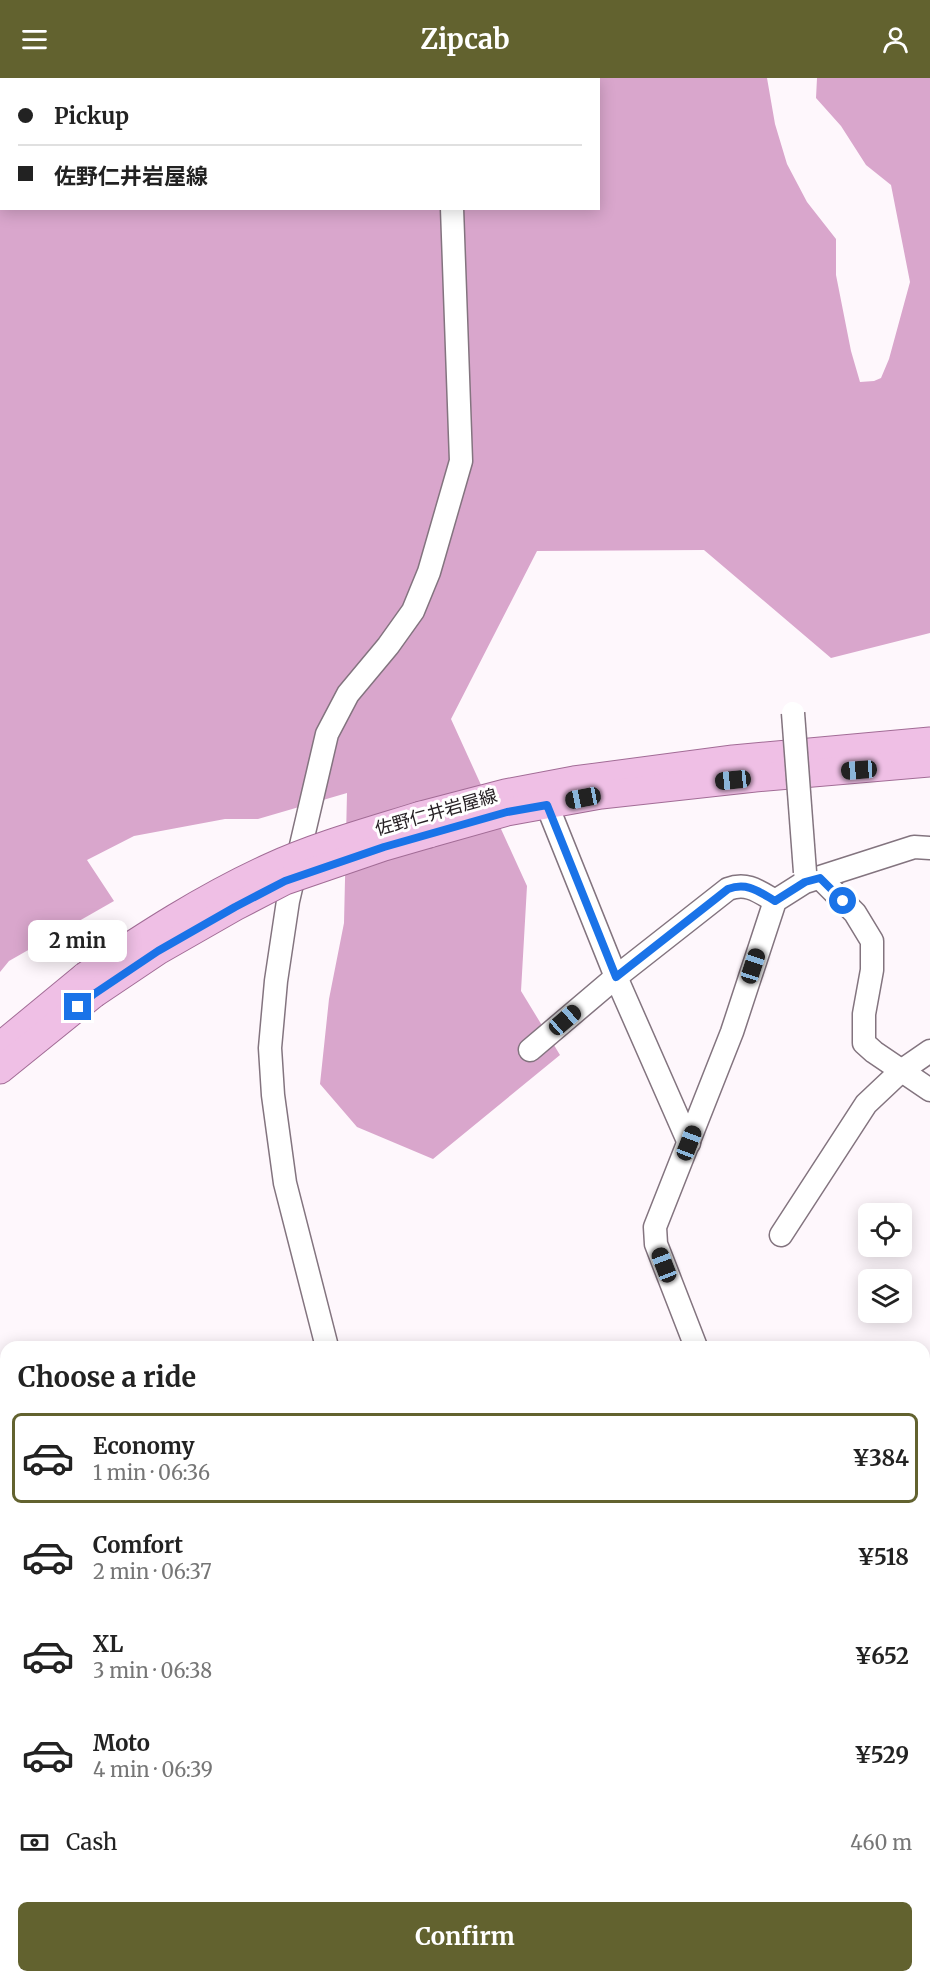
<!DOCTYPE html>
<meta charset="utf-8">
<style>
body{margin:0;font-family:Merriweather,"Noto Sans JP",serif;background:#f6f6f6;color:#222;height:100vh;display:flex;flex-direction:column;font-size:22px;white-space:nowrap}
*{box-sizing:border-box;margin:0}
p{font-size:20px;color:#767676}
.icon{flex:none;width:33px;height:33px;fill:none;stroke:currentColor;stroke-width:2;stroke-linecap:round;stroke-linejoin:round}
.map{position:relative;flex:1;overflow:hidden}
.sheet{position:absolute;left:0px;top:1263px;width:930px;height:642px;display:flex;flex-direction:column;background:#fff;border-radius:18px 18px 0 0;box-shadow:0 3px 15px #0003}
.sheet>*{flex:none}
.hud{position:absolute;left:0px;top:0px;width:600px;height:132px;box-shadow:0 3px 15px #0003;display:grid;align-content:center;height:132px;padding:0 18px;background:#fff}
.controls{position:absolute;left:858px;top:1125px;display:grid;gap:12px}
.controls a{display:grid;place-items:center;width:54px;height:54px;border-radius:9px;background:#fff;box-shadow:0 3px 15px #0003;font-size:30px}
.end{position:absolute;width:27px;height:27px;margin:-14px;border:8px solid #1a73e8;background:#fff;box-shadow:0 0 0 3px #fff}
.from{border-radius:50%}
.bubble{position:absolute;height:42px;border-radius:9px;background:#fff;box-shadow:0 3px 15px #0003;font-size:20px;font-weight:700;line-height:42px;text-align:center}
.car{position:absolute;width:18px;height:36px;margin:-18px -9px;border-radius:8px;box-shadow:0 0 4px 2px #0007;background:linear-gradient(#222 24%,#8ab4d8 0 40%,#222 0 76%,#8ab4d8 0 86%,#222 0)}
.hud b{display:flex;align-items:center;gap:21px;height:57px;font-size:22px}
.hud b+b{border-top:2px solid #e0e0e0}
.hud i{width:15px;height:15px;background:#222}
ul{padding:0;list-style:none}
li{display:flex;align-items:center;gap:18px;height:90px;margin:0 12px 9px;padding:0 6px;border:3px solid transparent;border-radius:9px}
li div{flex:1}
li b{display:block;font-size:22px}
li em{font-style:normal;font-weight:700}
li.selected{border-color:#62622f}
li>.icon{width:54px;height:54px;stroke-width:1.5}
h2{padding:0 18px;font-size:27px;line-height:72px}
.pay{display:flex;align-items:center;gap:15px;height:66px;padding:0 18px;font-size:22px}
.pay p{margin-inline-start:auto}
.cta{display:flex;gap:12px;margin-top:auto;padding:12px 18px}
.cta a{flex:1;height:69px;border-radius:9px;background:#62622f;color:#fff;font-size:24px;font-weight:700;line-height:69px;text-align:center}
header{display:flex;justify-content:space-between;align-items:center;height:78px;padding:0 18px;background:#62622f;color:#fff;font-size:27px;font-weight:700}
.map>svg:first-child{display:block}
</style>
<header><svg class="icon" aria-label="menu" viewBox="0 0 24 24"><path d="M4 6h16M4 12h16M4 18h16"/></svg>Zipcab<svg class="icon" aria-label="person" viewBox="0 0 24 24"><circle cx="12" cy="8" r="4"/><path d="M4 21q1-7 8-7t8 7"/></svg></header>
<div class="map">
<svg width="930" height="1905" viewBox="0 0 930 1905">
<rect width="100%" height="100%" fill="#fef7fc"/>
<polygon fill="#e5c0db" points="0,1723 6,1723 6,1899 244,1899 245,1905 0,1905"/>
<g fill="#d9a6cc" fill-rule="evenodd">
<path d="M0 0H767L775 46 787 86 807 124 836 161V197L851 273 860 304 874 303 881 300 889 281 910 204 891 107 866 87 841 48 816 20 817 0H930V555L831 580 704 472 537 473 451 641 527 808 521 913 560 977 433 1081 357 1049 320 1006 329 921 344 845 347 715 258 741H225L134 758 87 782 114 823 9 883 0 894ZM2 2H598V130H2Z"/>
<polygon points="930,1491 930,1905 346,1905 368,1899 924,1899 924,1494"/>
</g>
<polygon fill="#d6a3c9" points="133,1899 212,1899 211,1905 138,1905"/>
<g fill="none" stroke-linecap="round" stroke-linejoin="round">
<polyline stroke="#d6a3c9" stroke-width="26" points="0,3 3,0"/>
<defs>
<g id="minor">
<polyline points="506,2 506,0"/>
<polyline points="547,727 616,899 689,1065"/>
<polyline points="820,800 855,835 872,863 872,892 864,936 864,965 874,974 930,1012"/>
<path d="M530 972 616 899 728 811C747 804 758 813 775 823"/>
<polyline points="781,1157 866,1026 901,993 930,973"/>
<polyline points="327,1269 285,1105 273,1017 270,970 276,903 288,823 327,656 348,616 388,568 413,533 429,494 461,383 452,130"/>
<polyline points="696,1269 656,1166 655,1149 732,954 775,823 805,804 914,769 930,770"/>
<polyline points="924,1361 930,1359"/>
<polyline points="0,1601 6,1604"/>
<polyline points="0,1865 6,1861"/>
<polyline points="279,1899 279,1905"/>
</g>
<g id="major">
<polyline points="421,737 505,715 574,702 733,681 930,663"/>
<polyline points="429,756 507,734 601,717 755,700 930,685"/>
<polyline points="0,968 85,898"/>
<polyline points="0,992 94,916"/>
</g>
</defs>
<use href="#minor" stroke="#83747f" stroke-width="25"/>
<use href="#major" stroke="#a26c96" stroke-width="29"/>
<g stroke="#b9b2b7" stroke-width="2" stroke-dasharray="6 3" stroke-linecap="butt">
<polyline points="924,1612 930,1618"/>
<polyline points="436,1905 446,1899"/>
</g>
<use href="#minor" stroke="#fff" stroke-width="22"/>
<use href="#major" stroke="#efbfe5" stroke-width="27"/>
<defs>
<polyline id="minor-bridge" points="793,635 805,794"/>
<g id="major-bridge">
<path d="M85 898C144 858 204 819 270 789 318 767 370 753 421 737"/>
<polyline points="94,916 158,873 235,829 285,803 384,769 429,756"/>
</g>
</defs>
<use href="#minor-bridge" stroke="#83747f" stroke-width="25" stroke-linecap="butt"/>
<use href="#major-bridge" stroke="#a26c96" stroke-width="29" stroke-linecap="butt"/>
<use href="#minor-bridge" stroke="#fff" stroke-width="22"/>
<use href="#major-bridge" stroke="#efbfe5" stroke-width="27"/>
</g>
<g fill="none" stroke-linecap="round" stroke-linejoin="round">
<path stroke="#1a73e8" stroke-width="8" d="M78 929 94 916 158 873 235 829 285 803 384 769 507 734 547 727 616 899 728 811C747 804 758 813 775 823L805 804 820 800 843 823"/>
</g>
<g text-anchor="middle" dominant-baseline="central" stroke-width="6" stroke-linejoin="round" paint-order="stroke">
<g font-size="18" fill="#262024" stroke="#fff">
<text transform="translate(436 734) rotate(-16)">佐野仁井岩屋線</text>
</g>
</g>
</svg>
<div class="controls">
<a><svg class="icon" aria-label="locate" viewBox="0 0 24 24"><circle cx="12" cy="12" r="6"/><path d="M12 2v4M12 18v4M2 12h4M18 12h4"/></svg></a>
<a><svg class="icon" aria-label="layers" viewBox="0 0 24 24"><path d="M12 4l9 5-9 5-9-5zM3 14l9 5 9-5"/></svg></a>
</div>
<i class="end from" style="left:843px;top:823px"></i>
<i class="end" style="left:78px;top:929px"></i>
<div class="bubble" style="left:28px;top:842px;width:99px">2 min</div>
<i class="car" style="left:859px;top:692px;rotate:266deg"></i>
<i class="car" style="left:733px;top:702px;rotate:264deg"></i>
<i class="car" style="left:583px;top:720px;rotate:259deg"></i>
<i class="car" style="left:753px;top:888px;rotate:18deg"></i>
<i class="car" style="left:565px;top:942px;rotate:49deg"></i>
<i class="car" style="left:689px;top:1065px;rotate:21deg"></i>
<i class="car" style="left:664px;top:1187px;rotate:339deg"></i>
<div class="hud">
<b><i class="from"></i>Pickup</b>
<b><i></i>佐野仁井岩屋線</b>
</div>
<section class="sheet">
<h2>Choose a ride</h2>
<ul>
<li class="selected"><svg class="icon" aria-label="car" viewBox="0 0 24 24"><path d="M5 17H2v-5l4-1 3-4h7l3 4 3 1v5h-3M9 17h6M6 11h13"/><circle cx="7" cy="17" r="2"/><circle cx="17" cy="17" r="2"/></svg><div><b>Economy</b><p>1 min · 06:36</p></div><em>¥384</em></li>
<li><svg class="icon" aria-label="car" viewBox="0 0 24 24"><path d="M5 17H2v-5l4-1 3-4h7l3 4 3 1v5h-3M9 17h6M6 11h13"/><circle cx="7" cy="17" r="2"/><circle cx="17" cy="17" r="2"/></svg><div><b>Comfort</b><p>2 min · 06:37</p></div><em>¥518</em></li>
<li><svg class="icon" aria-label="car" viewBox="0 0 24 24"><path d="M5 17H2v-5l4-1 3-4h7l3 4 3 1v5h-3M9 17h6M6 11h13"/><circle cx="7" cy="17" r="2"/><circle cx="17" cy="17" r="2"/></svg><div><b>XL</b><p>3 min · 06:38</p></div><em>¥652</em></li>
<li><svg class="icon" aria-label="car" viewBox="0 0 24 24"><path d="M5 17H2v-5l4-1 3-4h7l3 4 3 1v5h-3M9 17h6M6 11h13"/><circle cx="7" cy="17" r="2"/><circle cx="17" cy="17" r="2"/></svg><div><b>Moto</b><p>4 min · 06:39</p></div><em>¥529</em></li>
</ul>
<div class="pay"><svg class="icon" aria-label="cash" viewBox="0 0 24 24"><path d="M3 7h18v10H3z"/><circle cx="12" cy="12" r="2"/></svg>Cash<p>460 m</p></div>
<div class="cta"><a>Confirm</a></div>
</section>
</div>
